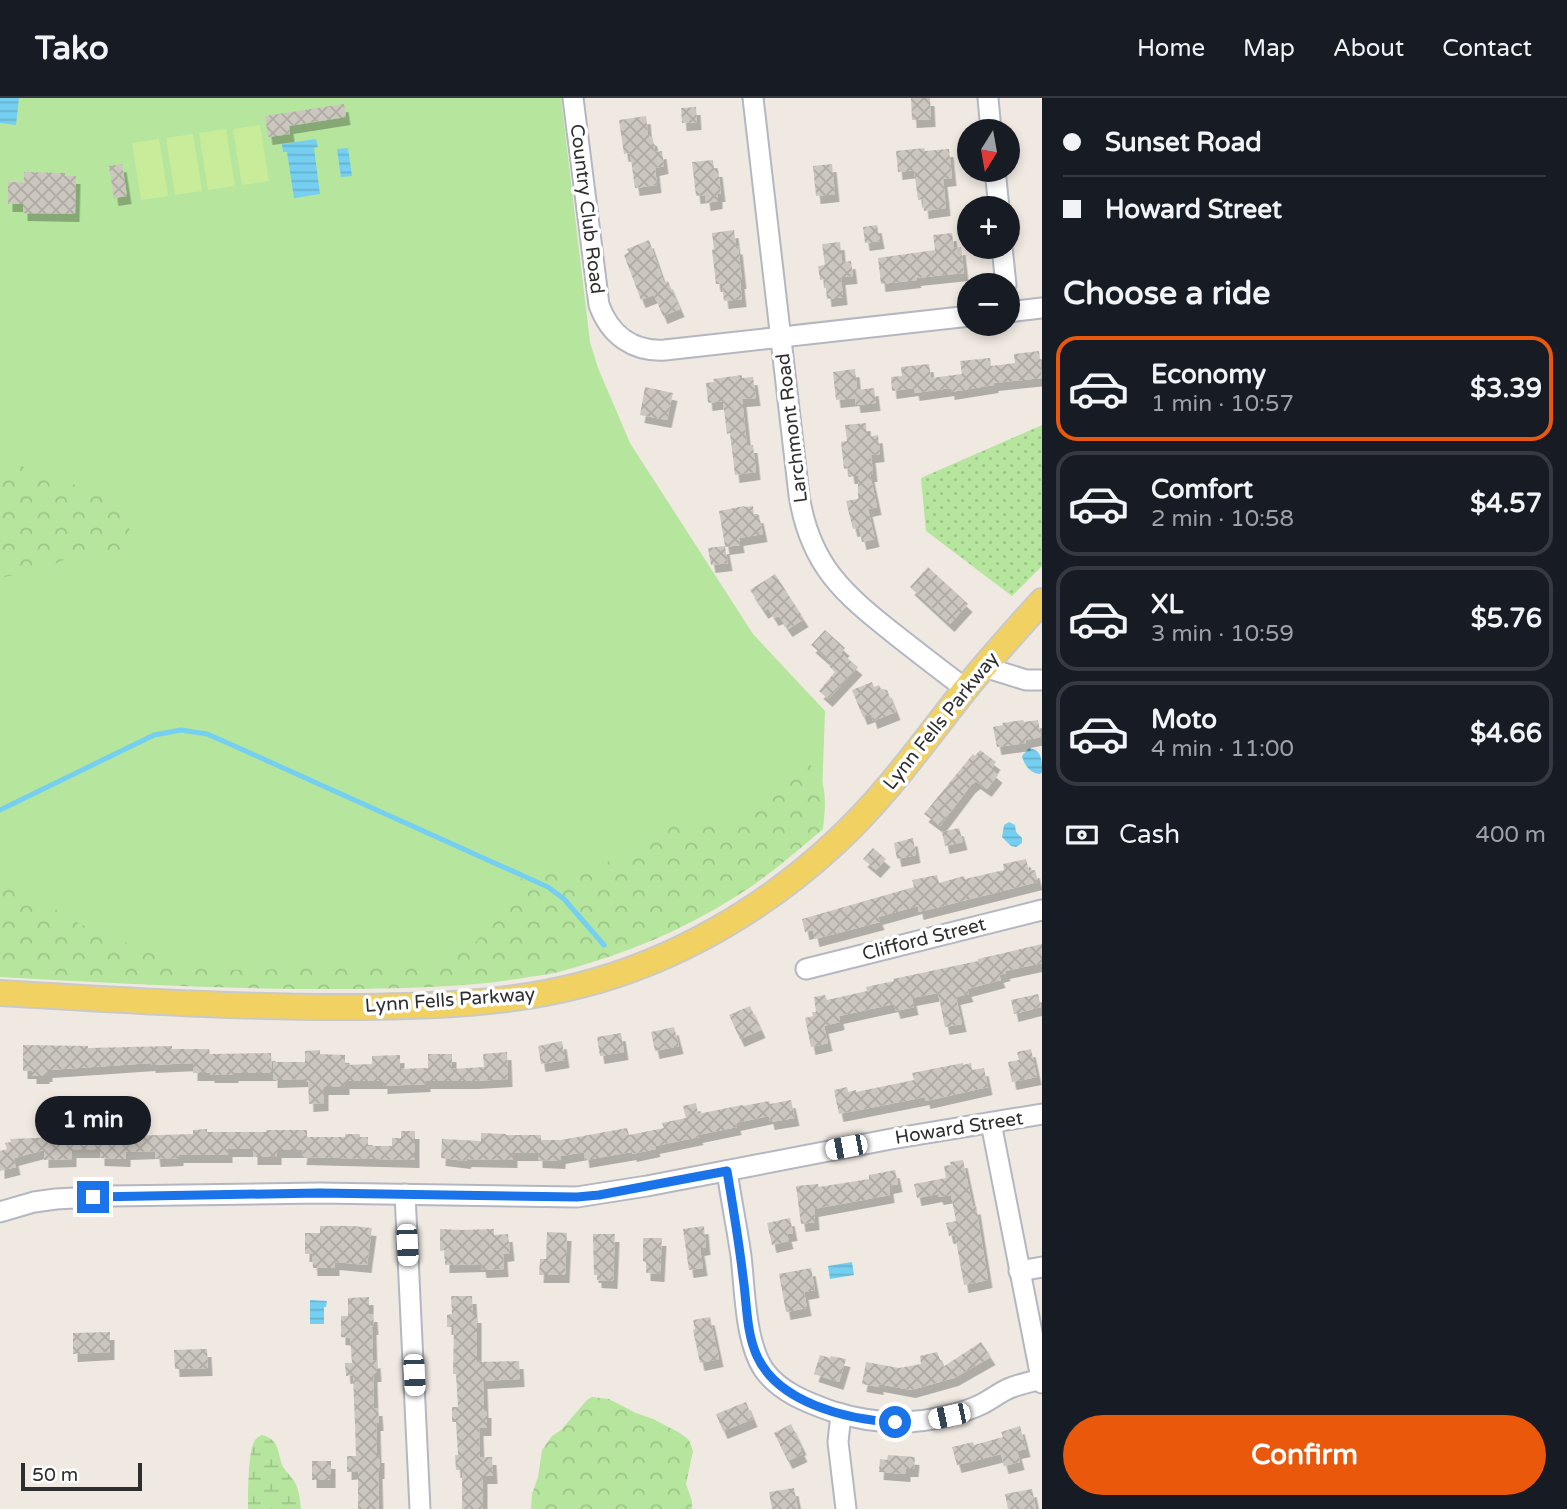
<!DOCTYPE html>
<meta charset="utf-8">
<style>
body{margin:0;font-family:"Varela Round",sans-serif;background:#20242c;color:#f1f3f6;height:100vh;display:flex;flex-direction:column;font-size:26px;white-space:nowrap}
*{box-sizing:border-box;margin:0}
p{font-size:23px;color:#9ea1a6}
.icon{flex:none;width:38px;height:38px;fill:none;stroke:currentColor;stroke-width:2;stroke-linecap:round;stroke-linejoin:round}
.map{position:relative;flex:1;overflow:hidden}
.drawer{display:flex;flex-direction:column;background:#171b24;width:525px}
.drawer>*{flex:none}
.guide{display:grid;align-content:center;height:154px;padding:0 21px;background:#171b24}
.needle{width:46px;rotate:191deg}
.fabs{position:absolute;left:957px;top:21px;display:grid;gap:14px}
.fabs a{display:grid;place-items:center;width:63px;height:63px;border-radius:50%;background:#171b24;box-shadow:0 4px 10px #0003;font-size:35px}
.scale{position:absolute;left:21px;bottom:18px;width:121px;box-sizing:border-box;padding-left:7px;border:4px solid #2e2e2e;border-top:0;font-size:19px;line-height:24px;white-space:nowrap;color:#2e2e2e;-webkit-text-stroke:5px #fff;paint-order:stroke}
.end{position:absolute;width:32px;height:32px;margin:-16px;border:9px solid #1a73e8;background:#fff;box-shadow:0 0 0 4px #fff}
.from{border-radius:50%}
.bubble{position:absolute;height:49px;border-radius:24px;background:#171b24;box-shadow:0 4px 10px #0003;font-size:23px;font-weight:700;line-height:49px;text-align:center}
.car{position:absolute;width:21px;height:42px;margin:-21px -10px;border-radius:9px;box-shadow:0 0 5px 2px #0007;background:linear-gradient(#fff 24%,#345 0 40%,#fff 0 76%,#345 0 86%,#fff 0)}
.guide b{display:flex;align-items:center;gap:24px;height:66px;font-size:26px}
.guide b+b{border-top:2px solid #363941}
.guide i{width:18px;height:18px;background:#f1f3f6}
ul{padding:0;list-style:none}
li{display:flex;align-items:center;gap:21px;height:105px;margin:0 14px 10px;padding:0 7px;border:4px solid #363941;border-radius:21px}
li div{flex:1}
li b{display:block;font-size:26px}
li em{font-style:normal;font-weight:700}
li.selected{border-color:#ea580c}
li>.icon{width:63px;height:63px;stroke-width:1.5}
h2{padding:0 21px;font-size:32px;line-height:84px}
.pay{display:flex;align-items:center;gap:18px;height:77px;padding:0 21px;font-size:26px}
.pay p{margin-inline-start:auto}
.cta{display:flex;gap:14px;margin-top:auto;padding:14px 21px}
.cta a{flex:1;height:80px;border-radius:42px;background:#ea580c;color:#fff;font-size:28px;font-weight:700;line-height:80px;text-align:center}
header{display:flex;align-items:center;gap:42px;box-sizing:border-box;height:98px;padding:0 35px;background:#171b24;border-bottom:2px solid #363941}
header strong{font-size:33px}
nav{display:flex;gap:38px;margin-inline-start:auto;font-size:24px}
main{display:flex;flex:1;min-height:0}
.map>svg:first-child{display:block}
</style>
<header>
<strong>Tako</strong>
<nav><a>Home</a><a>Map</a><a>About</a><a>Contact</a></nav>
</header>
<main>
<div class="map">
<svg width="1042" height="1411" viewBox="0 0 1042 1411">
<defs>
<pattern id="forest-crowns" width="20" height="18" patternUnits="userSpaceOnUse" patternTransform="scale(1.75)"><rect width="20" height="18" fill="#b6e59e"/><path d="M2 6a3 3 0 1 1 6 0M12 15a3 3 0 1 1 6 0" fill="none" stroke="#9dc588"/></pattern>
<pattern id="wetland-marsh" width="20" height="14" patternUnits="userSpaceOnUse" patternTransform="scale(1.75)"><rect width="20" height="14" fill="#b6e59e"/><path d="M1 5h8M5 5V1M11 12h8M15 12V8" fill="none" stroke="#9dc588"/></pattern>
<pattern id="park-dots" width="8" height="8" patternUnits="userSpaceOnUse" patternTransform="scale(1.75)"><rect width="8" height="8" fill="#b6e59e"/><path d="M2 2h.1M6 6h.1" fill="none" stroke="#9dc588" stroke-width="1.8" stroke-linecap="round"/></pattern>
<pattern id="water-rules" width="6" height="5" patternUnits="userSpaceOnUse" patternTransform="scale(1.75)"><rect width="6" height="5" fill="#75cff0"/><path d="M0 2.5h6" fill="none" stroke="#66b2ce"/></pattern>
<pattern id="building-cross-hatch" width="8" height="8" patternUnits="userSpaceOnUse" patternTransform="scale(1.75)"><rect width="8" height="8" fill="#cbc7bf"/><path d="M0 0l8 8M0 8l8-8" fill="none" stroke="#afaba4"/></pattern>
<filter id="shadow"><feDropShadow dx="4.5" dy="8" stdDeviation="0" flood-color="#0004"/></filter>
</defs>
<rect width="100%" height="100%" fill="#efe9e1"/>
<polygon fill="#b6e59e" points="0,0 561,0 590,244 598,270 630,345 753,536 825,613 821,724 410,881 0,864"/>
<g fill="url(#forest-crowns)">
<path d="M0 361 22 368 33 374 53 378 64 384 92 391 111 403 117 409 131 434C130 443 129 451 119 453L89 451 43 471 0 480Z"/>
<path d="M808 666C830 677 825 711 823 731 795 755 767 779 735 799 683 832 625 856 566 872 554 876 541 877 529 879 473 889 417 890 360 891 240 892 120 886 0 879V772L11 783 38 801 82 827 112 838 140 851 165 860 223 872 296 871 335 868H400L451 860 476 844 494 822 509 799 512 789 520 781 544 775 582 774 593 771 625 755 656 728C670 725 683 732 697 730 702 729 707 726 713 725 723 723 733 725 742 726L747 723C760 705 772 680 791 669 796 666 803 666 808 666Z"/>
<polygon points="592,1299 609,1301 636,1315 653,1321 680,1335 689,1342 693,1353 686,1386 692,1403 692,1411 531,1411 532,1396 538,1379 542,1352 552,1338 561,1332 587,1302"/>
</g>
<path fill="url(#wetland-marsh)" d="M262 1337C281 1342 277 1356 283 1369 286 1374 291 1378 294 1383 299 1391 300 1401 301 1411H248C248 1398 248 1355 254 1344 256 1340 258 1339 262 1337Z"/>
<polygon fill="url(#park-dots)" points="1042,327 1042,468 1012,498 926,433 921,380"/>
<g fill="#c9ec9a">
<polygon points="260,27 269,83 242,87 233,31"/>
<polygon points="226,31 235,88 208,92 199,35"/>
<polygon points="193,36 202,93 175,97 166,40"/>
<polygon points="159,41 168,98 141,102 132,45"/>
</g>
<g fill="url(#water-rules)">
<polygon points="0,0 19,0 16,27 0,25"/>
<polygon points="316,41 318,49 314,50 320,96 294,100 287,54 283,54 282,46"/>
<polygon points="348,50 352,78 341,79 337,51"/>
<path d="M1029 650C1042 652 1042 662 1042 674L1040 676C1031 676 1024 667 1022 658Z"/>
<polygon points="1009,724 1015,727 1016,734 1022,740 1022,745 1016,749 1011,748 1002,739 1004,727"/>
<polygon points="852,1164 854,1177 830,1181 828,1168"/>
<polygon points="310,1202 327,1203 326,1209 324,1209 324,1226 310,1226"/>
</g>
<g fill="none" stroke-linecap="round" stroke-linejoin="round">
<polyline stroke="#75cff0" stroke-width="5" points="0,712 154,637 181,632 207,636 221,642 548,789 564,801 604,847"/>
</g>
<g fill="url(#building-cross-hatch)" filter="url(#shadow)">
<polygon points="911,0 930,0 931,21 912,22"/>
<polygon points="344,6 346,19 289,28 290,36 268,39 265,18"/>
<polygon points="696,9 697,24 682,25 681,10"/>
<polygon points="646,18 648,37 653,41 655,54 662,53 664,68 655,70 657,87 635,90 630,55 624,56 619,22"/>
<polygon points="924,50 925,53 949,51 952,80 943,81 946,110 924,113 923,101 918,102 914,72 898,74 896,53"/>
<polygon points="713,62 714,71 718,71 721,96 718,96 718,103 706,105 705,97 696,98 692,64"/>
<polygon points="122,66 127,98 114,100 109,68"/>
<polygon points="832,66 835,96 816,98 813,68"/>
<polygon points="24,74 65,75 65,78 76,78 75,116 23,115 23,106 8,106 8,84 24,84"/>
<polygon points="877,127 880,143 865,145 863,129"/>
<polygon points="734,132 736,149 738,148 742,183 740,183 742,201 724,203 722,186 716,186 712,152 714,151 712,135"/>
<polygon points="952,135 954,150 961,149 964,175 916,180 917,182 881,186 878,160 935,152 933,137"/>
<polygon points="649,142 664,185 668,183 680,211 663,218 654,197 641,202 624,157 629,154 627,151"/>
<polygon points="840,144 842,164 851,163 853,178 841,179 843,199 827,201 825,181 820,182 818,168 825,167 822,146"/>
<polygon points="1039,253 1042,280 994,285 994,287 950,294 950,290 915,295 914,290 892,293 891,279 902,278 901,269 929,266 931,280 962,276 960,263 990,260 991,268 1015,265 1014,256"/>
<polygon points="855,271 857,292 874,290 876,305 856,307 855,300 836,302 833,274"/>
<polygon points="742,277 742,280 753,279 756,300 742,301 747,347 753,347 756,374 735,377 730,335 727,336 723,303 708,305 706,285 714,284 713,281"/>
<polygon points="645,289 673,295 667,322 640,317"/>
<polygon points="866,325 867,339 878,337 880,356 871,357 873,376 870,376 877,409 868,411 875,441 862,444 859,430 853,431 846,403 858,401 858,378 850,378 849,370 844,371 841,344 847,343 845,327"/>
<polygon points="744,408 745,409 753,408 754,418 759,417 763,436 739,440 740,447 725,449 728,465 711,467 708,450 725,448 719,413"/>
<polygon points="928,469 968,506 950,526 910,489"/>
<polygon points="775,476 804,521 788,531 779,518 774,520 768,510 764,513 750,492"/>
<polygon points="825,532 845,550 841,555 858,569 828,601 819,593 835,574 829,568 832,565 811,547"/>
<polygon points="872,584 874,589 879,587 881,591 887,592 896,614 873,623 871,616 863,619 852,592"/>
<polygon points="1023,622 1024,624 1038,622 1041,639 1026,642 1026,645 997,649 993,629 1003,627 1002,625"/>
<polygon points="980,652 996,664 991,671 998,677 987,691 976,683 971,687 940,728 924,716 973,656 975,658"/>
<polygon points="959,730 963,744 945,748 942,734"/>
<polygon points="913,740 916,757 897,761 894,745"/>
<polygon points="873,750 886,761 876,772 863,761"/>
<polygon points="1026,761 1029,773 1035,772 1038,784 919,814 918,808 878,819 880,824 815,841 813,832 805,834 802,821 914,789 912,782 937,777 939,785 964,778 965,781 1004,772 1003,766"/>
<polygon points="1042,846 1042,865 1005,873 1006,875 999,877 1001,882 967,891 969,896 956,899 962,926 945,929 938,895 912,900 914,909 896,913 894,906 839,918 840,924 824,928 828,945 811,949 805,920 813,918 812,914 816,914 814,899 825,897 827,902 867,893 866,889 894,883 893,881 978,863 978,861"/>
<polygon points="1038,896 1041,909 1014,916 1011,902"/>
<polygon points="750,908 761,932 740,941 729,917"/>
<polygon points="674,929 679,948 655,953 651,934"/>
<polygon points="621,935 624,954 600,958 597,939"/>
<polygon points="562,943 565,962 541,966 538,948"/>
<polygon points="23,947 88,948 88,950 172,948 172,951 209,951 210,956 271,955 272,975 234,975 234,977 210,977 210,975 193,975 193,965 151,967 151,965 48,972 48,976 45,976 45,978 32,978 32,973 23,973"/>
<polygon points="1031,951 1037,979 1012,984 1008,964 1019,962 1017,954"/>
<polygon points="320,952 320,956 345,957 345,967 372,966 372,958 400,957 400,971 428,970 428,956 452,956 452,971 484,969 483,956 507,954 508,981 474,983 426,983 426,986 383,988 383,983 345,983 345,989 324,989 324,1005 309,1006 308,984 305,984 305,981 273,982 273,964 305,964 305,953"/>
<polygon points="963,965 963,967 971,965 972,972 984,970 988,989 926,1003 925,999 839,1016 834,992 847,989 848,994 856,992 856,994 914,982 912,975"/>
<polygon points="791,1002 795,1020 770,1024 769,1018 736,1025 737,1029 698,1037 699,1039 655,1048 656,1051 632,1056 632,1054 585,1062 584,1054 561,1058 561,1063 538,1062 538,1055 513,1055 513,1062 467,1061 466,1063 441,1060 442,1041 481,1043 481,1035 506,1036 506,1037 541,1037 541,1042 561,1042 627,1030 629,1037 664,1030 662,1025 686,1020 683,1008 696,1005 698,1016 742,1007 743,1008 769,1003 770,1006"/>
<polygon points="207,1031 207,1034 266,1034 266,1032 307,1032 307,1039 345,1039 345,1036 360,1036 360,1039 368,1039 368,1048 392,1048 392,1040 401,1040 401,1033 415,1033 415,1062 302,1059 303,1052 277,1052 277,1059 253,1059 253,1051 228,1051 228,1057 179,1057 179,1060 156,1061 155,1053 126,1054 126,1061 100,1060 100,1052 72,1052 72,1061 44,1062 44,1052 14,1060 16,1069 0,1073 0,1053 7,1051 5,1045 11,1044 10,1041 60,1039 60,1037 91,1035 126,1036 126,1038 193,1036 193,1032"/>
<polygon points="963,1062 973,1109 976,1108 988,1182 964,1187 955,1137 949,1138 946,1125 956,1123 951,1097 939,1099 938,1096 917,1100 914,1086 946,1080 944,1068 951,1067 950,1064"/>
<polygon points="895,1072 898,1086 889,1088 890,1097 814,1111 815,1124 801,1126 796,1088 818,1086 819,1089 869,1081 869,1077"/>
<polygon points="790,1120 793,1135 787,1136 789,1143 772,1147 767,1125"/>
<polygon points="320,1128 353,1128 372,1130 367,1167 335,1164 335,1170 313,1170 312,1156 305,1156 305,1135 320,1135"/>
<polygon points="704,1128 706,1149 700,1150 703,1170 689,1172 683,1131"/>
<polygon points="440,1131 461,1132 494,1131 494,1137 508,1136 510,1155 503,1156 504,1171 482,1172 481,1166 445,1167 445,1152 440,1153"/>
<polygon points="547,1134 567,1135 565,1177 539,1177 540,1161 546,1161"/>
<polygon points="593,1136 615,1136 613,1183 597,1182 597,1177 594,1177"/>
<polygon points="643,1140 662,1140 660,1176 646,1175 646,1164 643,1163"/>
<polygon points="811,1170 815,1192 804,1194 807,1210 786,1214 779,1176"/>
<polygon points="451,1198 472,1198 473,1217 477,1217 477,1264 519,1263 520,1281 483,1283 484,1312 487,1312 487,1330 479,1330 480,1359 492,1359 493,1378 483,1378 483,1411 462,1411 462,1372 456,1372 455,1357 458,1357 456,1324 452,1324 452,1309 458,1309 456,1276 453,1276 454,1229 447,1229 447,1217 452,1216"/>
<polygon points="369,1199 369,1216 373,1216 374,1229 372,1229 373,1263 376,1262 377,1276 373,1276 374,1310 378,1310 379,1325 376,1325 377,1357 380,1357 380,1373 378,1373 379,1411 358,1411 358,1373 347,1374 347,1358 356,1358 355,1326 353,1277 346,1278 345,1265 352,1265 350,1240 341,1239 341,1218 348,1218 348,1200"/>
<polygon points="710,1219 719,1261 700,1265 693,1232 695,1231 693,1222"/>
<polygon points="110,1234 110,1254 73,1256 73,1235"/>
<polygon points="981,1244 991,1259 954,1280 911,1292 879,1286 879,1289 862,1286 866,1264 899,1270 921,1266 920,1258 937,1254 943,1269"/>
<polygon points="207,1251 208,1270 175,1271 174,1252"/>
<polygon points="820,1257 830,1260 831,1258 846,1261 839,1284 814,1276"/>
<polygon points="746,1304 753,1321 723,1333 716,1316"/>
<polygon points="791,1326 802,1349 800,1350 803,1356 788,1363 774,1335"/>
<polygon points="1020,1328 1026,1351 1017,1353 1020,1364 1004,1368 1001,1356 957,1367 952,1349 973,1344 974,1347 1003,1339 1001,1334"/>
<polygon points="888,1357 915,1359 914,1371 906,1371 906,1376 879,1374 880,1361 887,1362"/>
<rect x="312" y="1363" width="19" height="19"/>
<polygon points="794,1390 798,1411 772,1411 769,1394"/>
<polygon points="1032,1391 1036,1411 1008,1411 1005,1396"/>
</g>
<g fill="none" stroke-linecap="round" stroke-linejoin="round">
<defs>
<g id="minor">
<path d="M573 0 599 207C610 237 633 254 665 252L970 218"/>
<path d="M753 0 799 397C810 468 844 496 897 538 920 556 943 574 966 591"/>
<polyline points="988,0 991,33"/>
<polyline points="995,72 999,110"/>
<polyline points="1002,149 1006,187"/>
<polyline points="1008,214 1042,210"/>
<polyline points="984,569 1026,582 1042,582"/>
<polyline points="806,871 1042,812"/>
<polyline points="991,1025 1042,1285"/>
<path d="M727 1073C731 1101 737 1130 741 1158 745 1192 745 1244 764 1272 780 1294 806 1304 831 1313 869 1325 908 1328 947 1318 959 1315 972 1311 982 1306 992 1301 1000 1294 1010 1290 1020 1286 1031 1284 1041 1281"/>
<polyline points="405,1096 420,1411"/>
<polyline points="0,1114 34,1104 56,1101 111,1098 319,1095 577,1099 647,1088 891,1041 1042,1016"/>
<polyline points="1019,1173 1042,1169"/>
<polyline points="841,1316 838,1344 846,1411"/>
</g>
<path id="major" d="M0 895C120 902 240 910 360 909 434 908 509 906 581 887 675 863 764 811 835 745 884 700 922 646 963 594 988 563 1015 533 1042 503"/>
</defs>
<use href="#minor" stroke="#b4b7c1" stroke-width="23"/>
<use href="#major" stroke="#c9c9c9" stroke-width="28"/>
<use href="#minor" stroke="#fff" stroke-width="19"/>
<use href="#major" stroke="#f2d163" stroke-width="24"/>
</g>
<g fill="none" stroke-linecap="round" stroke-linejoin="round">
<path stroke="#1a73e8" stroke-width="9" d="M93 1099 319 1095 577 1099 599 1097 727 1073C733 1109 739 1144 743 1179 747 1205 746 1234 757 1258 778 1305 848 1322 895 1324"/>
</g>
<g text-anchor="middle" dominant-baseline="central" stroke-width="7" stroke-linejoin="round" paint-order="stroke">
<g font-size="19" fill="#2e2e2e" stroke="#fff">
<text transform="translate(587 111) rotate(83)">Country Club Road</text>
<text transform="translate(792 330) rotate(-97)">Larchmont Road</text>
<text transform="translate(941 623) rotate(-51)">Lynn Fells Parkway</text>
<text transform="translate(924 841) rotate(-14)">Clifford Street</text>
<text transform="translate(450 902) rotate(-4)">Lynn Fells Parkway</text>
<text transform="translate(959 1030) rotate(-9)">Howard Street</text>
</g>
</g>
</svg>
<div class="fabs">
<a><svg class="needle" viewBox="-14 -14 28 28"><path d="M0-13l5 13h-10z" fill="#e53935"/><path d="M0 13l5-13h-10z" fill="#9ea1a6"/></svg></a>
<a>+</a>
<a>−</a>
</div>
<div class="scale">50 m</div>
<i class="end from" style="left:895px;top:1324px"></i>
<i class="end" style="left:93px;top:1099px"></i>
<div class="bubble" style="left:35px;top:998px;width:116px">1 min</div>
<i class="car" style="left:846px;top:1049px;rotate:259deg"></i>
<i class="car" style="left:407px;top:1147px;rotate:177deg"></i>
<i class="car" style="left:414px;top:1277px;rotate:177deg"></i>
<i class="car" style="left:949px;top:1318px;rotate:258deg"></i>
</div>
<section class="drawer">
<div class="guide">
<b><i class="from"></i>Sunset Road</b>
<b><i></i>Howard Street</b>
</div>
<h2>Choose a ride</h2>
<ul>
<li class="selected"><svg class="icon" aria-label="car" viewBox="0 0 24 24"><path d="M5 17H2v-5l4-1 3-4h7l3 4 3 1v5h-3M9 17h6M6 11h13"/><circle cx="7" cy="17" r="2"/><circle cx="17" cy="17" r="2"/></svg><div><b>Economy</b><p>1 min · 10:57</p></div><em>$3.39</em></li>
<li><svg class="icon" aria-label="car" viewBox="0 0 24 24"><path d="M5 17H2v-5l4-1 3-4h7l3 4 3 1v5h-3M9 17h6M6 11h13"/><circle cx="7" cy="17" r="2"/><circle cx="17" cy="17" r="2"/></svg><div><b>Comfort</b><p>2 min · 10:58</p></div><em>$4.57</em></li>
<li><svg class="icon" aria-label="car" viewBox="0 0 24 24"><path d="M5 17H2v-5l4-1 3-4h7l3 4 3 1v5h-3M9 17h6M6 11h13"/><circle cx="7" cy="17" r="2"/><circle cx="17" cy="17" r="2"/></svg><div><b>XL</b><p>3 min · 10:59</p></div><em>$5.76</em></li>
<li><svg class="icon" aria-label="car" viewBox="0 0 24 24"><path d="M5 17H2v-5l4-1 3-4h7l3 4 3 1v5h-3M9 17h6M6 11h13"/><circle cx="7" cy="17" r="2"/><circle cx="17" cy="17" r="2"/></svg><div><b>Moto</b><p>4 min · 11:00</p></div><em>$4.66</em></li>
</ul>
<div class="pay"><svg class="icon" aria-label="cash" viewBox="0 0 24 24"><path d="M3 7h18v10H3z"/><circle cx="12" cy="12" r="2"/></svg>Cash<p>400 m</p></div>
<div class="cta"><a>Confirm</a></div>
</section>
</main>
